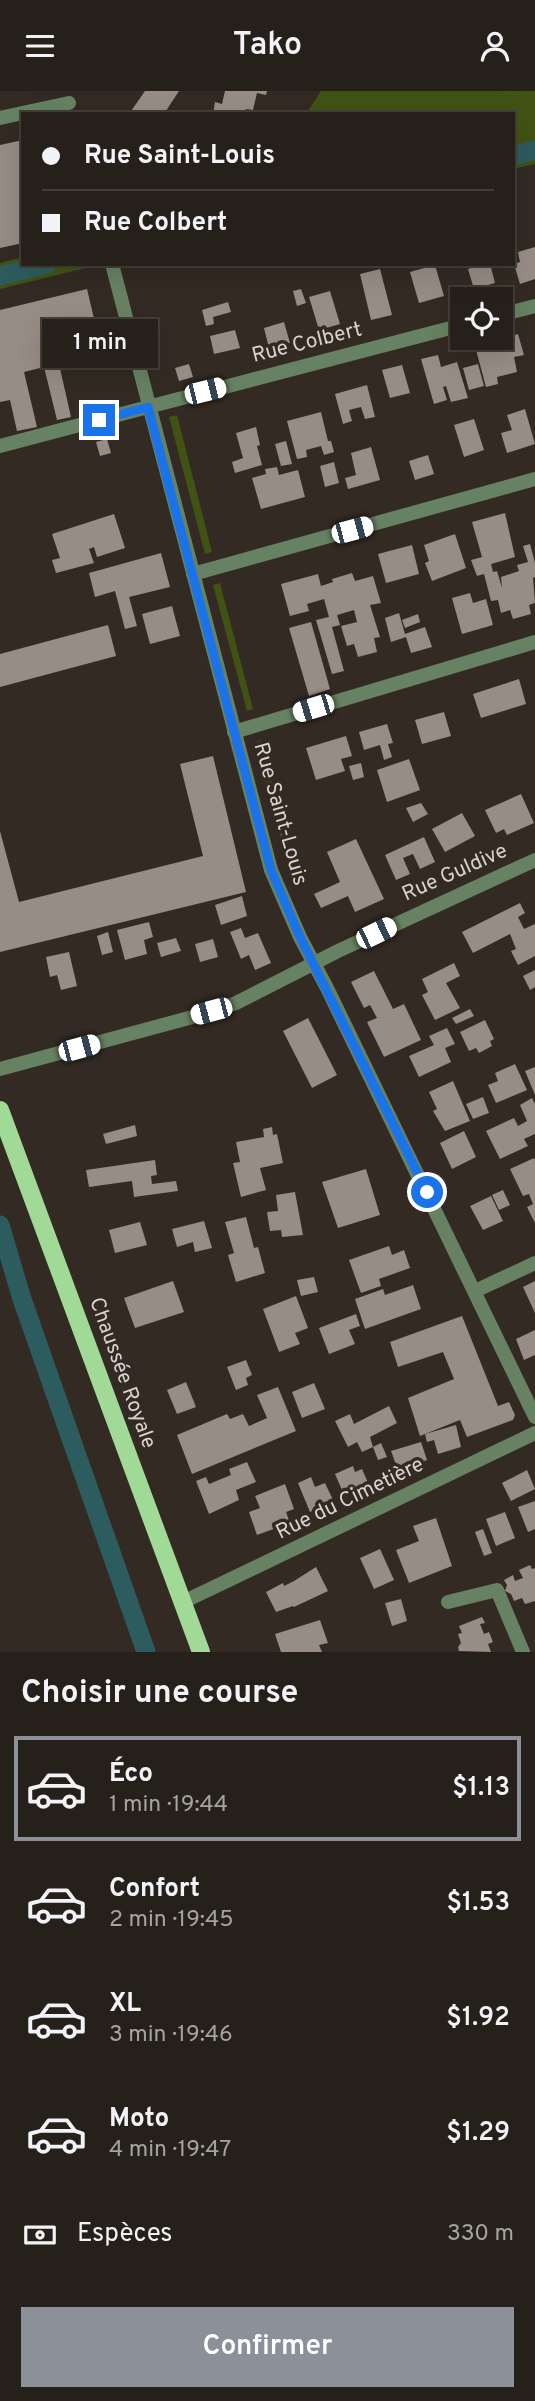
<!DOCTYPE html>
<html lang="fr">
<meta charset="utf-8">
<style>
body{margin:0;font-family:Overpass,sans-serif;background:#2e2823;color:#f1f3f6;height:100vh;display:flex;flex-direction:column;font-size:26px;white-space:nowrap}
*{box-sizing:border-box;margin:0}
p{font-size:23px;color:#a4a3a2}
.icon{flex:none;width:38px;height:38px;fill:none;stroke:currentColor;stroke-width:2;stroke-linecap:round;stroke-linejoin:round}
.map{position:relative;height:1561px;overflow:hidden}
.sheet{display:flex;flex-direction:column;background:#26201a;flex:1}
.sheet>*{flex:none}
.top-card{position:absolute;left:21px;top:21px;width:494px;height:154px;border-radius:0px;box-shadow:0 7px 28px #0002,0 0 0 2px #423e39;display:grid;align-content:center;height:154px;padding:0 21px;background:#26201a}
.buttons{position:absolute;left:450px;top:196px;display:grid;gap:14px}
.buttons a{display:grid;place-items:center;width:63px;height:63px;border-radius:0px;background:#26201a;box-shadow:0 7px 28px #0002,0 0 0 2px #423e39;font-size:35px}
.end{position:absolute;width:32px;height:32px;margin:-16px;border:9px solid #1a73e8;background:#fff;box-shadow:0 0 0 4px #fff}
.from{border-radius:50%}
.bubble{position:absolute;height:49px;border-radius:0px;background:#26201a;box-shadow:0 7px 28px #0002,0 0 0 2px #423e39;font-size:23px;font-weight:600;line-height:49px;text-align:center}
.car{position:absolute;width:21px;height:42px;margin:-21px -10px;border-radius:9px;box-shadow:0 0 5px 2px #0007;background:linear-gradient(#fff 24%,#345 0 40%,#fff 0 76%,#345 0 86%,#fff 0)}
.top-card b{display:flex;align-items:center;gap:24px;height:66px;font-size:26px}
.top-card b+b{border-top:2px solid #423e39}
.top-card i{width:18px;height:18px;background:#f1f3f6}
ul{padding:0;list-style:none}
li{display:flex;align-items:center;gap:21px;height:105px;margin:0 14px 10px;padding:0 7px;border:4px solid transparent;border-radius:0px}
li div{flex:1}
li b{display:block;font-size:26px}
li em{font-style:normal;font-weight:600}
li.current{border-color:#8c9099}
li>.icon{width:63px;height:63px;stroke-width:1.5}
h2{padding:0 21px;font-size:32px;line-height:84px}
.pay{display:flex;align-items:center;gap:18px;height:77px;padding:0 21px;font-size:26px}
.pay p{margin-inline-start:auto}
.button{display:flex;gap:14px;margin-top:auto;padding:14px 21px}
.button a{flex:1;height:80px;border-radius:0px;background:#8c9099;color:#fff;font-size:28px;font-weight:600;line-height:80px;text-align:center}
header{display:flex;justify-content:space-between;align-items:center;height:91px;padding:0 21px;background:#26201a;font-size:32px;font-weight:600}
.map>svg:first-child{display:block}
</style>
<header><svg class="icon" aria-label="menu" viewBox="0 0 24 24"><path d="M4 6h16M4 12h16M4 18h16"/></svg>Tako<svg class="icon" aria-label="person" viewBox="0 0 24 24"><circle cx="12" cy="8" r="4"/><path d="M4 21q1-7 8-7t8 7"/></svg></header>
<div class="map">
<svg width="535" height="1561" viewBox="0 0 535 1561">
<rect width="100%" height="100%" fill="#322a23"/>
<g fill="#405314">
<polygon points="321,0 535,0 535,73 513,78 513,23 306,23"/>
<polygon points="23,166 23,173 102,173 0,198 0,172"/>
<polygon points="177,324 212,461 205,463 169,326"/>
<polygon points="220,492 253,618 247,620 213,494"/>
<polygon points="261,649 286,747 281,749 255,651"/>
</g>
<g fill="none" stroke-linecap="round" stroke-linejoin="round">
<g stroke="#2d5c5e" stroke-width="19">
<polyline points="513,65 535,59"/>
<polyline points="0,185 47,173"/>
<polyline points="0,1134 22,1208 146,1561"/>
</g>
</g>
<g fill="#988d85">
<polygon points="145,0 179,0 164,23 129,23"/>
<polygon points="225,0 267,0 266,4 257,2 253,19 246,18 245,23 213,23 215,11 222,13"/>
<polygon points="23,49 23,152 0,157 0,54"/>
<polygon points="535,156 535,188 520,193 514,173 520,171 518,161"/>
<polygon points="474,173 490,173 495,192 474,198 468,178 475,176"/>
<polygon points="435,174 444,205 419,212 410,181"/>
<polygon points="380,178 392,224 371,229 360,183"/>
<polygon points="87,198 97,240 54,251 71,326 57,329 44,276 24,281 37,336 17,340 10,309 0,311 0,219"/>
<polygon points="301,198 306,212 297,215 293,200"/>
<polygon points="330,200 340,233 319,239 309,206"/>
<polygon points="228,211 231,221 213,226 214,233 206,235 202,219"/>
<polygon points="284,231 290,252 269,257 264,237"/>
<polygon points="235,239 240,257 214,263 210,245"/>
<polygon points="518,243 524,264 514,266 517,281 497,286 498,293 486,296 475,255"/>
<polygon points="438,264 441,276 457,271 468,307 451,311 446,295 443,296 447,309 434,313 421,268"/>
<polygon points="189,273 193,286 179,290 175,277"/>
<polygon points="478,273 484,295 469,299 463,277"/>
<polygon points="402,274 410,302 390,307 382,279"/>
<polygon points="367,294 375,326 365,328 361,316 349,319 352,330 343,333 335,303"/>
<polygon points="525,318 535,353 507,362 501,342 512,339 507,324"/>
<polygon points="321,321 328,350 331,350 334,361 324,364 321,355 306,359 307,366 297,368 287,330"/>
<polygon points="474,328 484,359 464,366 454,334"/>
<polygon points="256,336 260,354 257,355 262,374 235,382 232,371 243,367 236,342"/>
<polygon points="107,348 111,362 100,365 96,351"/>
<polygon points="286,350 292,373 281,375 275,353"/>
<polygon points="371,356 380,389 348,398 345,387 356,384 351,362"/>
<polygon points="428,364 434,383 415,389 409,370"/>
<polygon points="334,371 339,392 325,396 320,375"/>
<polygon points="277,376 279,384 298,379 305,406 261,418 252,387 266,383 265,378"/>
<polygon points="505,422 515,466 491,473 493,481 497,480 502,497 501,486 519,480 517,474 528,471 523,455 530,453 535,472 535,486 533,487 535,512 529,514 531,523 513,528 510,519 501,522 498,509 491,510 484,483 477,485 471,469 482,466 472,431"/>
<polygon points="114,423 125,457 97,466 94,456 89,458 94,472 56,482 52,469 60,467 52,443"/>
<polygon points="455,443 466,477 432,490 425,472 429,470 424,454"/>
<polygon points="412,454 419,483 386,492 378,463"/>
<polygon points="161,462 170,496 129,506 137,535 125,538 115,500 95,506 89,482"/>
<polygon points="352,482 355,490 373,485 381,512 370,514 380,546 374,547 377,561 358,566 354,553 347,555 341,535 357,531 354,519 337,524 340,534 332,536 344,580 332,583 316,529 329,526 324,508 307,513 309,520 290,525 281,493 318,483 321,495 333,491 332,488"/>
<polygon points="470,502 473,512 486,508 493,534 462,543 452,507"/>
<polygon points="172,515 180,545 150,553 142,523"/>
<polygon points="399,522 405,543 425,536 432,556 411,562 406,546 391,551 385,527"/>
<polygon points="418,523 420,531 405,537 402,529"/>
<polygon points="311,531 330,598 309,605 289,537"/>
<polygon points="108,534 116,565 0,596 0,563"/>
<polygon points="519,588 526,613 481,627 473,603"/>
<polygon points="444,621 451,645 422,653 415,629"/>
<polygon points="387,633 393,652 388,653 392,666 384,669 380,654 364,659 359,641"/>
<polygon points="346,645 352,665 341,668 345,680 316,689 306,657"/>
<polygon points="213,665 246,801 0,861 0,740 19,811 203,765 180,673"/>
<polygon points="409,668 420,699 387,711 377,679"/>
<polygon points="361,672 364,686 353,689 349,675"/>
<polygon points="521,703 534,732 507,744 504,738 496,742 485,719"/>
<polygon points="421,712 428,723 413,731 406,717"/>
<polygon points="462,722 475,745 445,761 432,738"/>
<polygon points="424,746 435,771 420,778 413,763 403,767 410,783 396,789 385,764"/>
<polygon points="356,748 384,808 355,821 348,805 321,817 314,803 340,791 327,761"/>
<polygon points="242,805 247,825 221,834 215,814"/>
<polygon points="520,812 525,822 518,826 524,838 535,833 535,865 518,874 511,860 516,858 510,843 473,862 462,841"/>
<polygon points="149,831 153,846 144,849 147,863 125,869 117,839"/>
<polygon points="241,837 245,847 258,842 271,872 255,879 249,864 241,868 230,841"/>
<polygon points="108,841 113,861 102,864 97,845"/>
<polygon points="176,847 181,860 161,866 157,852"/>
<polygon points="213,848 218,866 200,871 195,853"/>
<polygon points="69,861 77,895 61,899 57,884 50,886 46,866"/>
<polygon points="454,872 460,885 446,892 460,917 435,929 422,904 428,901 422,888"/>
<polygon points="535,879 535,896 530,899 523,885"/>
<polygon points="374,880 393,918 404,913 421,949 384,966 367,931 377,927 370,914 364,917 351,891"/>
<polygon points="470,918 474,925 456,933 452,927"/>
<polygon points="308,927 337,984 312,997 283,940"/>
<polygon points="485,929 494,948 490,950 492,955 479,962 476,957 469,960 460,941"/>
<polygon points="447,937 455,953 445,957 451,971 419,986 409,965 434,954 429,945"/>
<polygon points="515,973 527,999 496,1012 488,994 498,990 495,982"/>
<polygon points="535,976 535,1004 525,980"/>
<polygon points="453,990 470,1030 445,1040 433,1020 437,1018 429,1001"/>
<polygon points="483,1006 489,1022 473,1028 466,1013"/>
<polygon points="532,1007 535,1013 535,1043 524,1048 528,1055 500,1068 486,1040 514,1027 518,1035 527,1030 520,1014"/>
<polygon points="135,1034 137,1045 106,1053 103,1043"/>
<polygon points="272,1036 273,1044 277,1043 283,1072 260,1077 266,1099 241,1106 233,1072 240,1071 236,1051 264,1046 263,1038"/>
<polygon points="464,1040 476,1066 452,1078 440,1052"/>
<polygon points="534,1067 535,1069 535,1132 527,1116 533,1113 529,1103 523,1105 510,1078"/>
<polygon points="155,1069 157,1084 151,1085 152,1093 176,1090 178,1100 134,1106 132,1090 89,1096 86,1079"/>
<polygon points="366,1078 380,1124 338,1137 322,1091"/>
<polygon points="503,1099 510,1114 499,1119 492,1104"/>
<polygon points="295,1101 303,1144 282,1146 281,1139 270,1140 267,1121 278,1120 276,1104"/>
<polygon points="491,1105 503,1130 483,1139 470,1115"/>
<polygon points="246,1126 254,1157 258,1156 265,1182 236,1191 228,1164 234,1162 225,1131"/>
<polygon points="204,1130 212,1157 195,1161 193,1151 177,1156 172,1138"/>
<polygon points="140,1131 147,1154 115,1162 109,1139"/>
<polygon points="389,1155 392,1164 404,1159 410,1177 379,1188 381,1195 361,1202 349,1169"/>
<polygon points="314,1186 318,1201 301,1205 297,1189"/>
<polygon points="173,1190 184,1221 135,1237 124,1207"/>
<polygon points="535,1190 535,1222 523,1196"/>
<polygon points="413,1194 421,1218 365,1238 355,1208 383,1198 385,1204"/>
<polygon points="296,1205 308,1237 295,1242 300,1253 279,1261 263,1218"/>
<polygon points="356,1223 360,1235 349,1239 355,1253 329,1263 319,1237"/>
<polygon points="462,1225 498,1315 509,1311 515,1324 513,1329 467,1346 460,1329 420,1345 408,1307 454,1288 443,1261 398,1276 390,1251"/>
<polygon points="535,1239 535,1264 524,1269 516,1248"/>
<polygon points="246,1269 252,1284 246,1287 248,1294 236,1299 227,1276"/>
<polygon points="186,1291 196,1316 177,1323 167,1299"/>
<polygon points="314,1292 325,1318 302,1327 292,1301"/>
<polygon points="278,1296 296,1340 192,1383 177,1344 227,1323 230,1328 243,1323 249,1335 267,1327 257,1304"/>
<polygon points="389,1315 397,1332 370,1346 373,1356 362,1361 357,1351 348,1356 335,1330 350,1323 354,1333"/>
<polygon points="456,1334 461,1356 438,1363 434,1349 427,1351 425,1343"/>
<polygon points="421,1351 427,1369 398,1379 391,1360"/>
<polygon points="381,1352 387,1366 378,1369 373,1356"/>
<polygon points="247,1371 256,1391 236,1399 239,1409 209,1423 196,1390 206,1386 209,1393 231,1384 229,1378"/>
<polygon points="353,1375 355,1381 362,1378 369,1394 345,1406 335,1383"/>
<polygon points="527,1379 535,1398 511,1410 502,1392"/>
<polygon points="311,1386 315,1396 325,1392 334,1411 310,1421 298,1392"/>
<polygon points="285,1393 294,1418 286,1421 290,1432 257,1444 249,1421 260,1417 255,1405"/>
<polygon points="535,1410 535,1438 528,1441 518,1416"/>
<polygon points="505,1421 515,1447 496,1455 486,1428"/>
<polygon points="436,1427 452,1475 409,1492 396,1459 419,1450 413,1435"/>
<polygon points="483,1438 492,1462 484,1465 475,1441"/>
<polygon points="380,1458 394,1489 374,1498 360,1467"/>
<polygon points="530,1474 532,1478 535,1477 535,1510 525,1513 522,1507 514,1510 511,1503 505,1500 507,1494 504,1489 513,1484 515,1490 523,1487 519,1479"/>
<polygon points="316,1476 328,1500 294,1516 293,1515 276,1521 266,1501 283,1492 284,1495 294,1490"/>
<polygon points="401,1508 407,1530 392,1535 385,1512"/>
<polygon points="482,1526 485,1532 480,1533 484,1543 489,1541 493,1551 488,1553 491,1561 459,1560 458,1556 461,1552 458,1543 462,1542 459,1535"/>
<polygon points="320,1529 328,1552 319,1554 322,1561 281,1561 275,1543"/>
</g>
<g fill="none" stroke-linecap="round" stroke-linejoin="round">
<g stroke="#678262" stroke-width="14">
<polyline points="500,224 535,215"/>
<polyline points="148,316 462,234"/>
<polyline points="193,483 535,388"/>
<polyline points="234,641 535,551"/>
<polyline points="475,1200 535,1172"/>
<polyline points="183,1511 535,1342"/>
<polyline points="448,1511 497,1499 523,1561"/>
</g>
<g stroke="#678262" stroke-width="14">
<polyline points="0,27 69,12"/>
<polyline points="112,173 271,779 300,846 327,897 535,1326"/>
<polyline points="0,355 148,316"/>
<polyline points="0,978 211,921 236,912 338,860 535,769"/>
</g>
<polyline stroke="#a0da96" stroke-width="18" points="0,1019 201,1561"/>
</g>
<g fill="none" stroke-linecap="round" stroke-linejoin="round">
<polyline stroke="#1a73e8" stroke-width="9" points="99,329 148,316 271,779 300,846 427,1101"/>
</g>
<g text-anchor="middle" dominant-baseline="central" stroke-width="7" stroke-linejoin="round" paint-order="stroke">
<g font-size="21" fill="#d9d3cf" stroke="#322a23">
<text transform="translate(307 252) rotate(-14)">Rue Colbert</text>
<text transform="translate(280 723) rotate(74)">Rue Saint-Louis</text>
<text transform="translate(455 782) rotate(-24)">Rue Guldive</text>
<text transform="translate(122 1282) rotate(70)">Chaussée Royale</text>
<text transform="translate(350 1408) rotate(-26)">Rue du Cimetière</text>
</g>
</g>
</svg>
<div class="buttons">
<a><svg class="icon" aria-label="locate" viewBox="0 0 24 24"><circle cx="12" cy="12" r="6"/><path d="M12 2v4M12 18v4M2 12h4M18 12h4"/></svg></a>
</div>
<i class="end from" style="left:427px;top:1101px"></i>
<i class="end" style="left:99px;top:329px"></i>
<div class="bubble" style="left:42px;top:228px;width:116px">1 min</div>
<i class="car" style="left:205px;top:300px;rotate:76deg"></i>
<i class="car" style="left:352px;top:439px;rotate:75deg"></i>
<i class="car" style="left:313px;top:617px;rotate:253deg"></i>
<i class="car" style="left:376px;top:842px;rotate:64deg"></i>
<i class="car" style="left:211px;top:920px;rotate:255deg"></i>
<i class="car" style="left:79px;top:957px;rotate:75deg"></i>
<div class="top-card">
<b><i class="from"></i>Rue Saint-Louis</b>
<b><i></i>Rue Colbert</b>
</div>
</div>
<section class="sheet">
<h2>Choisir une course</h2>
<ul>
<li class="current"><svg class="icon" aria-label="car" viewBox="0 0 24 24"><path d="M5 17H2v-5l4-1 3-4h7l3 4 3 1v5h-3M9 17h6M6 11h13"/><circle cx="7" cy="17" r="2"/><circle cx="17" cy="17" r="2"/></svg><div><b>Éco</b><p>1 min · 19:44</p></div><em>$1.13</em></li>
<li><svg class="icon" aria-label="car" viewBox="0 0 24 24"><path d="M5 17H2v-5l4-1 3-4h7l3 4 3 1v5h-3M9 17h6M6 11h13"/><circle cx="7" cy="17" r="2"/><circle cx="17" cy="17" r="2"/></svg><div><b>Confort</b><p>2 min · 19:45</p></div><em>$1.53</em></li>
<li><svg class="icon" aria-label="car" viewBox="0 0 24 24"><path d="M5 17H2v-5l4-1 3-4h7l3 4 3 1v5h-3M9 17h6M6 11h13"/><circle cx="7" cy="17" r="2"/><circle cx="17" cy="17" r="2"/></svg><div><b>XL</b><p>3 min · 19:46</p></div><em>$1.92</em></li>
<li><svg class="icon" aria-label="car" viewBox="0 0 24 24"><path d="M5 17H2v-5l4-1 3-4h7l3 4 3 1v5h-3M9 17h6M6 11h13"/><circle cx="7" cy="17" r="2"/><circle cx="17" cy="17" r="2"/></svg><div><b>Moto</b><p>4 min · 19:47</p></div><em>$1.29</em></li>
</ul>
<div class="pay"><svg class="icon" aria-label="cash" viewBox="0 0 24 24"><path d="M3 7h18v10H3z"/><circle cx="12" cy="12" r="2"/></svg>Espèces<p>330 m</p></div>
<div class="button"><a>Confirmer</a></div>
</section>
